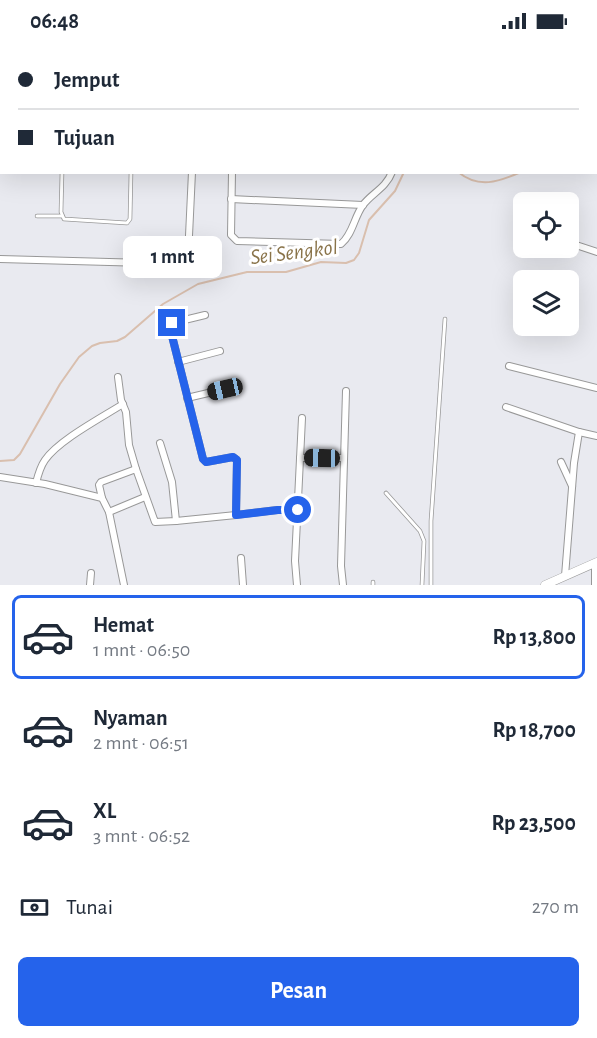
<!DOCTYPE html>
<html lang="id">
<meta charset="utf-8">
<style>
body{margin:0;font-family:"Alegreya Sans",sans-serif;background:#f6f6f7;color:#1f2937;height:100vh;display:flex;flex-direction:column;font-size:22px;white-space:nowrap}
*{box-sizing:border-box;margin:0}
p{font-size:20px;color:#747a83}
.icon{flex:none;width:33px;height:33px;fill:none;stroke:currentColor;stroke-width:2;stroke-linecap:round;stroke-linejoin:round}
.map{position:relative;height:543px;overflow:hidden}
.sheet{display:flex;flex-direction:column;background:#fff;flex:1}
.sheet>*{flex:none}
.guide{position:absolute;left:0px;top:0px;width:597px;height:132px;box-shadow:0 6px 24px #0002;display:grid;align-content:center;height:132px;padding:0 18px;background:#fff}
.buttons{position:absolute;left:513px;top:150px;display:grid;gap:12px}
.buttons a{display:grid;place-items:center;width:66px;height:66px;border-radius:9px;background:#fff;box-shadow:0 6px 24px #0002;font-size:30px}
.end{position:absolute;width:27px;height:27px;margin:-14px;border:8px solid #2563eb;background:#fff;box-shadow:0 0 0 3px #fff}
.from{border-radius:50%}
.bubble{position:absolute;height:42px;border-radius:9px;background:#fff;box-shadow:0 6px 24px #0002;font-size:20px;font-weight:700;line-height:42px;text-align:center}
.car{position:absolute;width:18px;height:36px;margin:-18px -9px;border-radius:8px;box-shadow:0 0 4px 2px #0007;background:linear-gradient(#222 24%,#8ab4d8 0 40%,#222 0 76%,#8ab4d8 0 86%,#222 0)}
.guide b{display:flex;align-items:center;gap:21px;height:57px;font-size:22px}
.guide b+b{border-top:2px solid #e0e1e3}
.guide i{width:15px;height:15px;background:#1f2937}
ul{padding:10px 0 0;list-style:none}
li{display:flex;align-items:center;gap:18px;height:84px;margin:0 12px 9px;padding:0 6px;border:3px solid transparent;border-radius:9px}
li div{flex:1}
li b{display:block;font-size:22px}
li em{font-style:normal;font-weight:700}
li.on{border-color:#2563eb}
li>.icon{width:54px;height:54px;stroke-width:1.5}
.pay{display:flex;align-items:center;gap:15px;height:66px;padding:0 18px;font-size:22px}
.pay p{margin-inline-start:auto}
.primary-button{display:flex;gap:12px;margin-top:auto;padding:12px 18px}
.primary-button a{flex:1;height:69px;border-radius:9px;background:#2563eb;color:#fff;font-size:24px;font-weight:700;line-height:69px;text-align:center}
.status{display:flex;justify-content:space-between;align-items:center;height:42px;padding:0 30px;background:#fff;direction:ltr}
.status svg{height:16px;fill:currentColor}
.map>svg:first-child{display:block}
</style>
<div class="status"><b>06:48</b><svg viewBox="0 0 49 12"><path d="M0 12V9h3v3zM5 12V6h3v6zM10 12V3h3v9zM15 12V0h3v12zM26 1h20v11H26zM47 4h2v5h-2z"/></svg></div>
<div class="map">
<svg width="597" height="543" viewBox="0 0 597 543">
<rect width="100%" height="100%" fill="#e9eaf0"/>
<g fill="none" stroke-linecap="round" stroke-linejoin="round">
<g stroke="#d9bfae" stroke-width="2">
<polyline points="596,22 597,25"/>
<path d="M458 130C479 147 498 140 521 130"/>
<polyline points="0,419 14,418 20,412 60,342 79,315 92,304 100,301 117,299 125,295 163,262 198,242 247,230 286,230 321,220 346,221 354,218 359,211 369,178 395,149 404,130"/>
</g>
<defs>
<g id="service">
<polyline points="65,2 65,0"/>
<polyline points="137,2 137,0"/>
<polyline points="0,49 2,49"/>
<polyline points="62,130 61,170 64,177 127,181 130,177 131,130"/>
<polyline points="37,174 62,174"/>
<polyline points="386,451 420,489 424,499 422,543"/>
<polyline points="373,540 373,543"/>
<polyline points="431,543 431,479 445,277"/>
</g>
<g id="minor">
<polyline points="369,0 369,2"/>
<polyline points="4,2 4,0"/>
<polyline points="237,2 237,0"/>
<polyline points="400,2 400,0"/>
<polyline points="450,2 450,0"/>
<polyline points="0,95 2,52"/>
<path d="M232 130 231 193 237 199 341 202C353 192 354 175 363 163 372 151 386 146 392 130"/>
<polyline points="231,157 363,163"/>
<polyline points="570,201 597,210"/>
<polyline points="0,217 182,222 188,215 192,130"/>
<polyline points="205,273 172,281 170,286 203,417 206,420 233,415 237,418 236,473 277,468 298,468"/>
<polyline points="178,320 220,309"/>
<polyline points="509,324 597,346"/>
<polyline points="118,335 121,358 126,370 129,403 136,427"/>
<polyline points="187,356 225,347"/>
<polyline points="506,365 579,390 597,394"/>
<polyline points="160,401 172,440 176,479"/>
<polyline points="300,416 344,416"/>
<polyline points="561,420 572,444"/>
<polyline points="0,435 45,442 102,456 109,470 124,543"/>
<path d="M36 441C38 433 40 425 45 418 59 398 101 376 123 362"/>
<polyline points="102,456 99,443 101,440 136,427 155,480 176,479 236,473"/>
<polyline points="109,470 145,455"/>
<polyline points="241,516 243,543"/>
<polyline points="595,521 595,543"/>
<polyline points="565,534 574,421 579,390"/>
<polyline points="90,543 91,531"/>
<polyline points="297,543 295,519 302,376"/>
<polyline points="343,543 341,524 346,349"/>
</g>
<polyline id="tertiary" points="545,543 597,520"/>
</defs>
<use href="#service" stroke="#989898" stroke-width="4.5"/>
<use href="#minor" stroke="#989898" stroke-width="8"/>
<use href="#tertiary" stroke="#989898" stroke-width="9"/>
<use href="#service" stroke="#fff" stroke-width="3"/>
<use href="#minor" stroke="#fff" stroke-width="6"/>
<use href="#tertiary" stroke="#fff" stroke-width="8"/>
</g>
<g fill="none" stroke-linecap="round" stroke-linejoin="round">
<polyline stroke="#2563eb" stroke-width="8" points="172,281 170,286 203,417 206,420 233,415 237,418 236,473 278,468 298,468"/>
</g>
<g text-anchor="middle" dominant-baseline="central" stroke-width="6" stroke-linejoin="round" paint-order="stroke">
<g font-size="22" font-style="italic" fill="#897349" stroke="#fff">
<text transform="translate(294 210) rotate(-7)">Sei Sengkol</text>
</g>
</g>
</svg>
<div class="buttons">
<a><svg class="icon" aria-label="locate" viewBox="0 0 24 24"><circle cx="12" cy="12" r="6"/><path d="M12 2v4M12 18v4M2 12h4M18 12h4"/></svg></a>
<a><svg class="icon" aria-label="layers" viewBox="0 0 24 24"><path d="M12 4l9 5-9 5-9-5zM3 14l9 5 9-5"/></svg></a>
</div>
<i class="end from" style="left:298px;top:468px"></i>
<i class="end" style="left:172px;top:281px"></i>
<div class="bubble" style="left:123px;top:194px;width:99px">1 mnt</div>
<i class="car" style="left:225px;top:347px;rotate:257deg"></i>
<i class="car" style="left:322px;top:416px;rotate:271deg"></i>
<div class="guide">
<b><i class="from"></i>Jemput</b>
<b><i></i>Tujuan</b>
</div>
</div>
<section class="sheet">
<ul>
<li class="on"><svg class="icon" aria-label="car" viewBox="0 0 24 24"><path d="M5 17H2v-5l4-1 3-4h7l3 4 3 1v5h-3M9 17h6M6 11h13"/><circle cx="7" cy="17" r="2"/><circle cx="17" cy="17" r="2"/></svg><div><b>Hemat</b><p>1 mnt · 06:50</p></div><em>Rp 13,800</em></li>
<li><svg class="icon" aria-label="car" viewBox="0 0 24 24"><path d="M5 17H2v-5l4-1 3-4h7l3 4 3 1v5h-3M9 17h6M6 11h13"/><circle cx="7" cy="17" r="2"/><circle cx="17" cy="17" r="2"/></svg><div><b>Nyaman</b><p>2 mnt · 06:51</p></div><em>Rp 18,700</em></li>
<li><svg class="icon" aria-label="car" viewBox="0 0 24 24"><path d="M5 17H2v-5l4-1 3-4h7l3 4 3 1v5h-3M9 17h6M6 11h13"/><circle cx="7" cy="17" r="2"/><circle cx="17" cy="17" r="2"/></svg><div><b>XL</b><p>3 mnt · 06:52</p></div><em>Rp 23,500</em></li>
</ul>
<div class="pay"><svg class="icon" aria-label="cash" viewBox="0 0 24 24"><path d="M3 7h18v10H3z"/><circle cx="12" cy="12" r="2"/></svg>Tunai<p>270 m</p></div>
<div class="primary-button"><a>Pesan</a></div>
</section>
